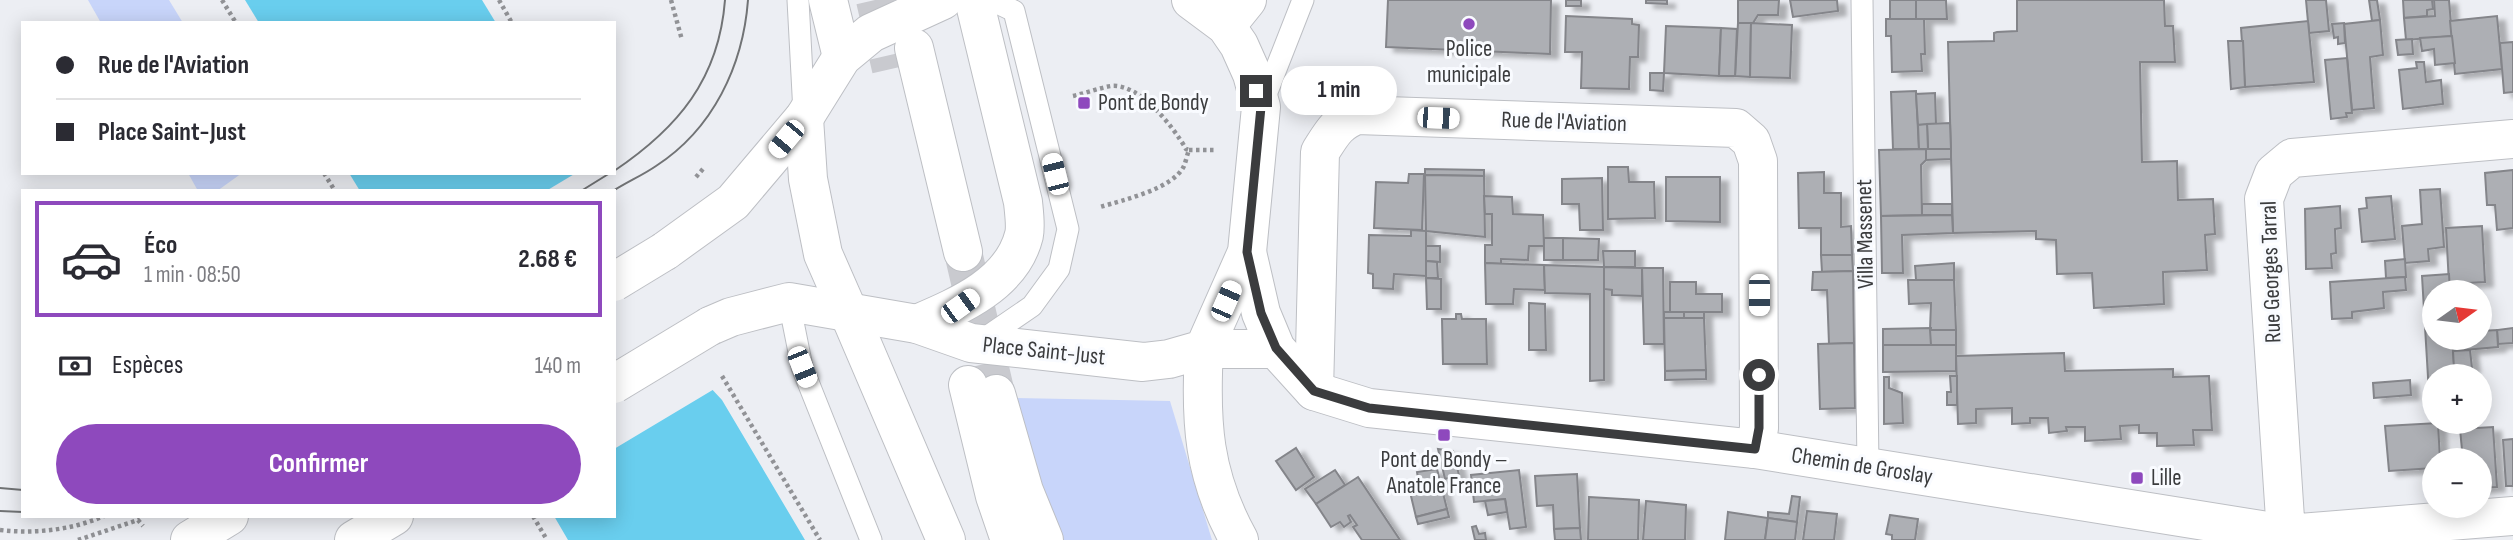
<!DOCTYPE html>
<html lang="fr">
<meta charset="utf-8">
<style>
body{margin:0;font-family:"Sofia Sans Condensed",sans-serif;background:#f2f2f3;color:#2b2b33;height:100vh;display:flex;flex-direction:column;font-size:26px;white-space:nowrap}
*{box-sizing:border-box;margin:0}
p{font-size:23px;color:#7c7c81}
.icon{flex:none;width:38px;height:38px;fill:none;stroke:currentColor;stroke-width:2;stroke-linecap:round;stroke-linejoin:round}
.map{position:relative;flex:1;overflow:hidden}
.panel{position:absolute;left:21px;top:189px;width:595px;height:329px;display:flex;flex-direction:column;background:#fff;border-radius:0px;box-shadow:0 4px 18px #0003}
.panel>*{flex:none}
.hud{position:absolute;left:21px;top:21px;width:595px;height:154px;border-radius:0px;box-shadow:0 4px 18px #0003;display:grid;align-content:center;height:154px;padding:0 35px;background:#fff}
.needle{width:46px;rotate:76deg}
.tools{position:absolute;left:2422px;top:280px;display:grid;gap:14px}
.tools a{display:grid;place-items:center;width:70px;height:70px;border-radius:50%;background:#fff;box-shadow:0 4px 18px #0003;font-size:35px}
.end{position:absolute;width:32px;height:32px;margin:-16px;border:9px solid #3b3c3e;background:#fff;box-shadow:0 0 0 4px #fff}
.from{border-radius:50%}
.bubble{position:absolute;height:49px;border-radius:24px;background:#fff;box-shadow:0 4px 18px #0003;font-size:23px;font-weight:700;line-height:49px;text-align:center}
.car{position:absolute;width:21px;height:42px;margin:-21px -10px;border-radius:9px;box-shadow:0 0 5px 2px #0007;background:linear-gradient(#fff 24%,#345 0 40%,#fff 0 76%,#345 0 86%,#fff 0)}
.hud b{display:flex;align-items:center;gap:24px;height:66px;font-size:26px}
.hud b+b{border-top:2px solid #e1e1e2}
.hud i{width:18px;height:18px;background:#2b2b33}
ul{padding:12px 0 0;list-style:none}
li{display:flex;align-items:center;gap:21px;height:116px;margin:0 14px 10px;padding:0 21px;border:4px solid transparent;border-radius:0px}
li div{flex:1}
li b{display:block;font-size:26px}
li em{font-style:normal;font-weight:700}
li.on{border-color:#8e49bd}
li>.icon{width:63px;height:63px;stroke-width:1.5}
.pay{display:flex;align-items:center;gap:18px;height:77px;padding:0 35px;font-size:26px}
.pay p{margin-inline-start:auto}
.action{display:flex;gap:14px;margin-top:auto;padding:14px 35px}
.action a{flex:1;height:80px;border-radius:42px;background:#8e49bd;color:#fff;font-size:28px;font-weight:700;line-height:80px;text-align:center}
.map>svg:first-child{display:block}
</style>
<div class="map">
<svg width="2513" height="540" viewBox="0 0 2513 540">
<defs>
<filter id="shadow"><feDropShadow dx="8" dy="4.5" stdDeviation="2" flood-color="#0004"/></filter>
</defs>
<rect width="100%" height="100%" fill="#eceef3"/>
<g fill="#c8d5fa">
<polygon points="88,0 169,0 183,23 101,23"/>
<polygon points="188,173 242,173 217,191 198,191"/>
<polygon points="1012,398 1170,401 1212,540 1062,540"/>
</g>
<g fill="#69ceee">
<polygon points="245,0 482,0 496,23 259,23"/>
<polygon points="349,173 577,173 587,191 360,191"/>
<polygon points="614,239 680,355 722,400 805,540 568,540 554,516 614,516"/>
</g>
<g fill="#eceef3">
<polygon points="576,173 581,173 591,191 546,191"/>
<polygon points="614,235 683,353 716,388 614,449"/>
</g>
<g fill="#adafb4" stroke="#84858a" stroke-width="2" filter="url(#shadow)">
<polygon points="1388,0 1551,0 1550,54 1386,47"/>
<rect x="1566" y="0" width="15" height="6"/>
<polygon points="1646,0 1667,0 1667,4 1646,3"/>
<polygon points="1738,0 1779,0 1778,15 1758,15 1753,23 1738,23"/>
<polygon points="1790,0 1837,0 1838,11 1793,17"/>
<rect x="1890" y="0" width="26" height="19"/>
<polygon points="1916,0 1946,0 1947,19 1916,19"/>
<polygon points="2017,0 2164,0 2165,26 2173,26 2175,62 2140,62 2142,162 2177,161 2178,200 2213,199 2215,234 2205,235 2207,270 2163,272 2164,304 2094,308 2092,273 2057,274 2056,240 2036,239 2036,231 1953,233 1948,42 1994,41 1994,33 1997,32 2017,31"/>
<polygon points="2306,0 2326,0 2329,31 2309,33"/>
<polygon points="2369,0 2377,0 2380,20 2372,21"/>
<polygon points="2403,0 2432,0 2433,9 2427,10 2427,16 2404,18"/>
<polygon points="2434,0 2449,0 2452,36 2406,40 2404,18 2435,16"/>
<polygon points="1566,16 1632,19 1632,24 1639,25 1638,57 1630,57 1629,89 1581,88 1582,52 1565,52"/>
<polygon points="2497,16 2502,69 2455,74 2450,21"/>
<polygon points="1886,19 1924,19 1925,54 1921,54 1922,71 1892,72 1891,36 1886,36"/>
<polygon points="2380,20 2383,55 2370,57 2374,108 2352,110 2344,24"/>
<polygon points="2308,21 2314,82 2245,87 2241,28"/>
<polygon points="1738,23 1751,23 1750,77 1735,76"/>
<polygon points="1751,23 1792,25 1790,78 1750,77"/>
<polygon points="2344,23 2345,43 2338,44 2338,37 2334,38 2332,24"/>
<polygon points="1666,26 1721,28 1719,76 1664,73"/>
<polygon points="1721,28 1737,29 1735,76 1719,76"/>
<polygon points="2452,36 2455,63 2435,65 2434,49 2422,51 2420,38"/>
<polygon points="2412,39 2413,54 2398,55 2396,40"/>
<polygon points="2228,41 2243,41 2245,87 2231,89"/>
<polygon points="2513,42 2513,92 2504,93 2500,43"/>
<polygon points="2347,58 2352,113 2346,113 2347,117 2331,119 2325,60"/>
<polygon points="2416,62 2424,62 2426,82 2441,80 2443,104 2403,109 2399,70 2417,68"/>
<polygon points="1650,73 1664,73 1663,91 1650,90"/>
<polygon points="1916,91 1919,149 1893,149 1891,92"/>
<polygon points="1935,93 1936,124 1918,125 1916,94"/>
<polygon points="1950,123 1951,149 1928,149 1927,124"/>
<polygon points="1927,124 1928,149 1919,149 1918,125"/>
<polygon points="1926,149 1926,160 1921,165 1922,215 1881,216 1879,150"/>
<polygon points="1926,149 1951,149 1951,159 1926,160"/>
<polygon points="1608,167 1628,167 1629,182 1654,182 1655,218 1608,219"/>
<polygon points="1425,169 1484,170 1484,176 1425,175"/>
<polygon points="2513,170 2513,228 2497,230 2495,205 2487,205 2485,173"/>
<polygon points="1824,172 1824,193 1841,193 1841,227 1851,226 1852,255 1821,255 1821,228 1799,228 1798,173"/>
<polygon points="1409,174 1424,174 1422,230 1374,228 1376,182 1408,183"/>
<polygon points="1425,175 1484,176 1485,237 1426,231"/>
<polygon points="1666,177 1720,177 1720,222 1666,221"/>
<polygon points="1602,178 1603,230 1580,230 1579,204 1562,204 1562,179"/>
<polygon points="2440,189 2444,247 2428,249 2429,261 2405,263 2402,226 2422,224 2420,190"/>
<polygon points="1484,196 1512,197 1513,214 1543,215 1544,246 1529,246 1528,260 1501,259 1501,264 1485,263 1485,245 1492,245 1492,214 1485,214"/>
<polygon points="2391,196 2395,239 2362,242 2359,209 2367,208 2366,198"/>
<rect x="1922" y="204" width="30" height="11"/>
<polygon points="2340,206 2341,228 2335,229 2336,253 2331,254 2332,268 2306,269 2305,209"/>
<polygon points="1952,215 1953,233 1902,235 1903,273 1882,273 1881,216"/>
<polygon points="2482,226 2485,282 2449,284 2446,228"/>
<polygon points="1411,230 1426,231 1426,276 1394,274 1393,289 1373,288 1373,274 1368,273 1369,235 1411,236"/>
<rect x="1544" y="238" width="19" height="22"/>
<polygon points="1563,238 1599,239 1598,260 1563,260"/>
<polygon points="1426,246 1440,246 1440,262 1426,261"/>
<polygon points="1603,251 1635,251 1635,267 1604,267"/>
<polygon points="1821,255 1852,255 1853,271 1822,272"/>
<polygon points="2405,259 2406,277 2386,278 2385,261"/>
<polygon points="1426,261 1437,262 1438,278 1426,278"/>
<polygon points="1485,263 1544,265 1545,290 1514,289 1513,304 1486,304"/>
<polygon points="1954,263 1954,280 1916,280 1915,266"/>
<polygon points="1544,265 1604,267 1604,380 1590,381 1590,294 1545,293"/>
<polygon points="1604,267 1642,268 1642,296 1612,295 1612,290 1604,289"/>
<polygon points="1642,268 1663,268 1664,344 1644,344"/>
<polygon points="1853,271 1854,343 1829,344 1827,290 1812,290 1813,272"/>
<polygon points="2449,274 2450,292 2434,292 2434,338 2452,338 2455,376 2434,376 2434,394 2429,394 2422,276"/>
<polygon points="2405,277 2406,290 2383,292 2384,308 2352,312 2352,318 2332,319 2330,282"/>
<polygon points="1426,278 1441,279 1441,309 1427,309"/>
<polygon points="1908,280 1954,280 1956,330 1930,330 1931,303 1909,304"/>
<polygon points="1670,282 1696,282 1696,294 1722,294 1722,312 1670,312"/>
<polygon points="1529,303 1545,304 1546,350 1529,350"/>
<rect x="1664" y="312" width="20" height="6"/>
<rect x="1684" y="312" width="20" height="6"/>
<polygon points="1456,314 1461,314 1462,319 1486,319 1487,364 1443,364 1442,319 1456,319"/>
<polygon points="1664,318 1704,318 1706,370 1665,371"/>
<polygon points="1931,328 1931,345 1883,345 1883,329"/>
<polygon points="2513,328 2513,343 2498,344 2497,330"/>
<polygon points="1930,330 1956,330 1956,345 1931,345"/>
<polygon points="2497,330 2498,347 2453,351 2452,338 2480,338 2480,331"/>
<polygon points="1854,343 1855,408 1820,409 1818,344"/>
<polygon points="1883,345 1956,345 1956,371 1883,372"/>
<polygon points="2470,350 2472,368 2454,369 2453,351"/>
<polygon points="2064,353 2065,371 2173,369 2173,377 2209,376 2212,430 2193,430 2194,445 2157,446 2157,433 2139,433 2139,425 2120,426 2121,439 2085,441 2085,427 2066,427 2067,431 2049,433 2048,418 2030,418 2030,423 2012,424 2012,408 1976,409 1976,423 1958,424 1956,356"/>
<polygon points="1706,370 1706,379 1665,380 1665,371"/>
<polygon points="1950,376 1957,376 1957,405 1947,405 1947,392 1951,392"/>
<polygon points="1884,377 1889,377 1889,388 1902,393 1903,423 1884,424"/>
<polygon points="2410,380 2411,395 2374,398 2373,383"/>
<polygon points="2438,423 2440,460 2434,460 2434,468 2389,471 2385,426"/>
<polygon points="2493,427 2497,487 2480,488 2480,460 2463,460 2460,429"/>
<polygon points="2513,439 2513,486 2506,486 2503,440"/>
<polygon points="1296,448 1314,477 1296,490 1276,461"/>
<polygon points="1438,449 1453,451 1459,475 1445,479"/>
<polygon points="1437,469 1447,509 1416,517 1410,492 1420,490 1417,472"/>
<polygon points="1335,470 1345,485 1316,504 1305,489"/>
<polygon points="1519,470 1526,527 1510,529 1505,499 1474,502 1471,475"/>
<polygon points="1577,474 1580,528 1554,529 1553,505 1537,506 1535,476"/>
<polygon points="1358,477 1400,540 1362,540 1353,527 1357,525 1350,515 1348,516 1351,522 1344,527 1340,522 1331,527 1316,504"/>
<polygon points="1792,496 1800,497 1797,522 1768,518 1768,512 1789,514"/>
<polygon points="1589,497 1639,500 1638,540 1588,540"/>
<polygon points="1505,499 1507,512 1488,515 1485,501"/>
<polygon points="1646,501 1686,505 1685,540 1643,540"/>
<polygon points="1447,509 1449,517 1418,524 1416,517"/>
<polygon points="1807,511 1837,514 1834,540 1803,540"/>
<polygon points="1728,512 1768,518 1765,540 1725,540"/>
<polygon points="1890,515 1918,519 1915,540 1892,540 1892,535 1886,534"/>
<polygon points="1768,518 1797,522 1795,540 1765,540"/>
<polygon points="1476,526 1479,534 1485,533 1486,540 1475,540 1472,527"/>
<polygon points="1580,528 1581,540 1555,540 1554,529"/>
</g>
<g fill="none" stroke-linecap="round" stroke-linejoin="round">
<g stroke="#c9cacf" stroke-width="38" stroke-dasharray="38 19" stroke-linecap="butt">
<polyline points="875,0 891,69"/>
<polyline points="963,252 996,394"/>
</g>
<defs>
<g id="lane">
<polyline points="798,0 804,113"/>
<polyline points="1862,0 1868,467"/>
<polyline points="1263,102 1303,0"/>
<polyline points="789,302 802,367 871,540"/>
<polyline points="978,343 1032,306 1059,269 1068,229 1014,11 991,0"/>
</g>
<g id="street">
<polyline points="2513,139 2292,158 2274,173 2264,199 2286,534 2513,516"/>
<path d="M1314 391 1320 152C1331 135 1337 122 1357 115L1736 128 1751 141 1758 161 1759 428 1755 449"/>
</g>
<g id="secondary">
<polyline points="1247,252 1261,313 1276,349 1314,391 1369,408 1755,449 2286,534 2298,540"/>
<polyline points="1204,349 1276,349"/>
</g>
<g id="primary">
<polyline points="828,0 842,57"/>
<polyline points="1226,26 1247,0"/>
<polyline points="804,118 808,179 823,254 848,311"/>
<polyline points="665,251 733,202 804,118 842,57 871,33 943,0"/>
<path d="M917 324C959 306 1012 284 1024 235 1026 226 1024 212 1023 202L974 0"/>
<polyline points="710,326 731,317 789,302 917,324 971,343 1143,362 1169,359 1204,349 1247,252 1261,107 1252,74 1239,45 1226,26 1191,0"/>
<polyline points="190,540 229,516"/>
<polyline points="354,540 394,516"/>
</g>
<g id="highway">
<polyline points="914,48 963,252"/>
<polyline points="848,311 946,540"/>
<path d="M1204 349C1200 422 1203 475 1239 540"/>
<polyline points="968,385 995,496 1010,540"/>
<polyline points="996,394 1024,491 1044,540"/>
</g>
</defs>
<use href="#lane" stroke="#bdbfc4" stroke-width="23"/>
<use href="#street" stroke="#bdbfc4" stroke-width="40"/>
<use href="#secondary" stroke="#bdbfc4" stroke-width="40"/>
<use href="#primary" stroke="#bdbfc4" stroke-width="40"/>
<use href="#highway" stroke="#bdbfc4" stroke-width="40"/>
<g stroke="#919296" stroke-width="4.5" stroke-dasharray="3.5 3.5" stroke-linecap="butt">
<polyline points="222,0 236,23"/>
<polyline points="499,0 512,23"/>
<polyline points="671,0 682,40"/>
<path d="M1073 96C1086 93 1099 88 1111 86 1140 83 1174 128 1186 149L1189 150C1187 155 1186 161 1184 166 1173 189 1123 200 1100 207"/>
<polyline points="1189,150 1217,150"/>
<polyline points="324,173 335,191"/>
<polyline points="696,177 703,169"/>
<polyline points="722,376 820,540"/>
<polyline points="533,516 547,540"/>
<path d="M0 530C35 534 72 530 104 516"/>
<polyline points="78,540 138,520 143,526"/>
</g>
<use href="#lane" stroke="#fff" stroke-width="21"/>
<use href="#street" stroke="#fff" stroke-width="38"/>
<use href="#secondary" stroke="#fff" stroke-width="38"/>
<use href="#primary" stroke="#fff" stroke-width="38"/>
<use href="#highway" stroke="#fff" stroke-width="38"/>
<g stroke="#717375" stroke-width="2">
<path d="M614 171C678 128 719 79 725 0"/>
<polyline points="581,191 610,173"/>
<path d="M613 191C627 182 643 175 656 166 713 129 743 66 748 0"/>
<polyline points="0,488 23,490"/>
<polyline points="0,511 23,512"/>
</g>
<defs>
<g id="primary-bridge">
<polyline points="614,282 665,251"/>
<polyline points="614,384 710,326"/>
</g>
</defs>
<use href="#primary-bridge" stroke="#bdbfc4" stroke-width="40" stroke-linecap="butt"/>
<use href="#primary-bridge" stroke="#fff" stroke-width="38"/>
</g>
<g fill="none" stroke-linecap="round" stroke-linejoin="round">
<polyline stroke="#3b3c3e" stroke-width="9" points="1256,91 1261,107 1247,252 1261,313 1276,348 1314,391 1369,408 1755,449 1759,428 1759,375"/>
</g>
<g fill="#8e49bd" stroke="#f9fbff" stroke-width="2.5">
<circle cx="1469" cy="24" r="7"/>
<rect x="1077" y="96" width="14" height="14" rx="3.5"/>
<rect x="1437" y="428" width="14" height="14" rx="3.5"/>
<rect x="2130" y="471" width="14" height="14" rx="3.5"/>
</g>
<g text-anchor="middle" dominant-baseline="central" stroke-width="6" stroke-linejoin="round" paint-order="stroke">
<g font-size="23" fill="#3b3c3e" stroke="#f9fbff">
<text x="1469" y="49">Police<tspan x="1469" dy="26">municipale</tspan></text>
<text x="1098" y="103" text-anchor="start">Pont de Bondy</text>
<text x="1444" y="460">Pont de Bondy –<tspan x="1444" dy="26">Anatole France</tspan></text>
<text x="2151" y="478" text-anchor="start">Lille</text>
</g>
<g font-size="23" fill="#3b3c3e" stroke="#f9fbff">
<text transform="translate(1564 122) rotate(2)">Rue de l'Aviation</text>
<text transform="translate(1865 234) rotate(-91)">Villa Massenet</text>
<text transform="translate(2271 272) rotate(-92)">Rue Georges Tarral</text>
<text transform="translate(1044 351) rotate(6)">Place Saint-Just</text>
<text transform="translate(1862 466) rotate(9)">Chemin de Groslay</text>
</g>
</g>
</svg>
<div class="tools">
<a><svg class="needle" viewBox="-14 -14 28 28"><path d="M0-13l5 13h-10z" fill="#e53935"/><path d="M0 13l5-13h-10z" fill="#7c7c81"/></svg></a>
<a>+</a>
<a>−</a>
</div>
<i class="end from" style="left:1759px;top:375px"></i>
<i class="end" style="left:1256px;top:91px"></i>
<div class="bubble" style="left:1281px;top:66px;width:116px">1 min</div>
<i class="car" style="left:1438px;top:118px;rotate:92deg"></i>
<i class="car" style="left:786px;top:139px;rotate:220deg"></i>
<i class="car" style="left:1055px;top:174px;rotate:346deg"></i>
<i class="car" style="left:1759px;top:295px;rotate:180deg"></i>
<i class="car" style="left:1226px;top:301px;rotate:24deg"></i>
<i class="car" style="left:960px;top:306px;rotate:54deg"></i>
<i class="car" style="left:802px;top:367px;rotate:158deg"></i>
<div class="hud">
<b><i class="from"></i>Rue de l'Aviation</b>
<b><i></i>Place Saint-Just</b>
</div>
<section class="panel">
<ul>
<li class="on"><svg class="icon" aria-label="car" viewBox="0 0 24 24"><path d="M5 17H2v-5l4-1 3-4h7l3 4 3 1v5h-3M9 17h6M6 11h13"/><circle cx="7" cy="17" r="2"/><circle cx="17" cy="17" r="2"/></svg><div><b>Éco</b><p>1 min · 08:50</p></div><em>2.68 €</em></li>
</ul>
<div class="pay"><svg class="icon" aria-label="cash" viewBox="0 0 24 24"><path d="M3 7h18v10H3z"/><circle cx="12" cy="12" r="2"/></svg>Espèces<p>140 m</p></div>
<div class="action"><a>Confirmer</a></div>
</section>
</div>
